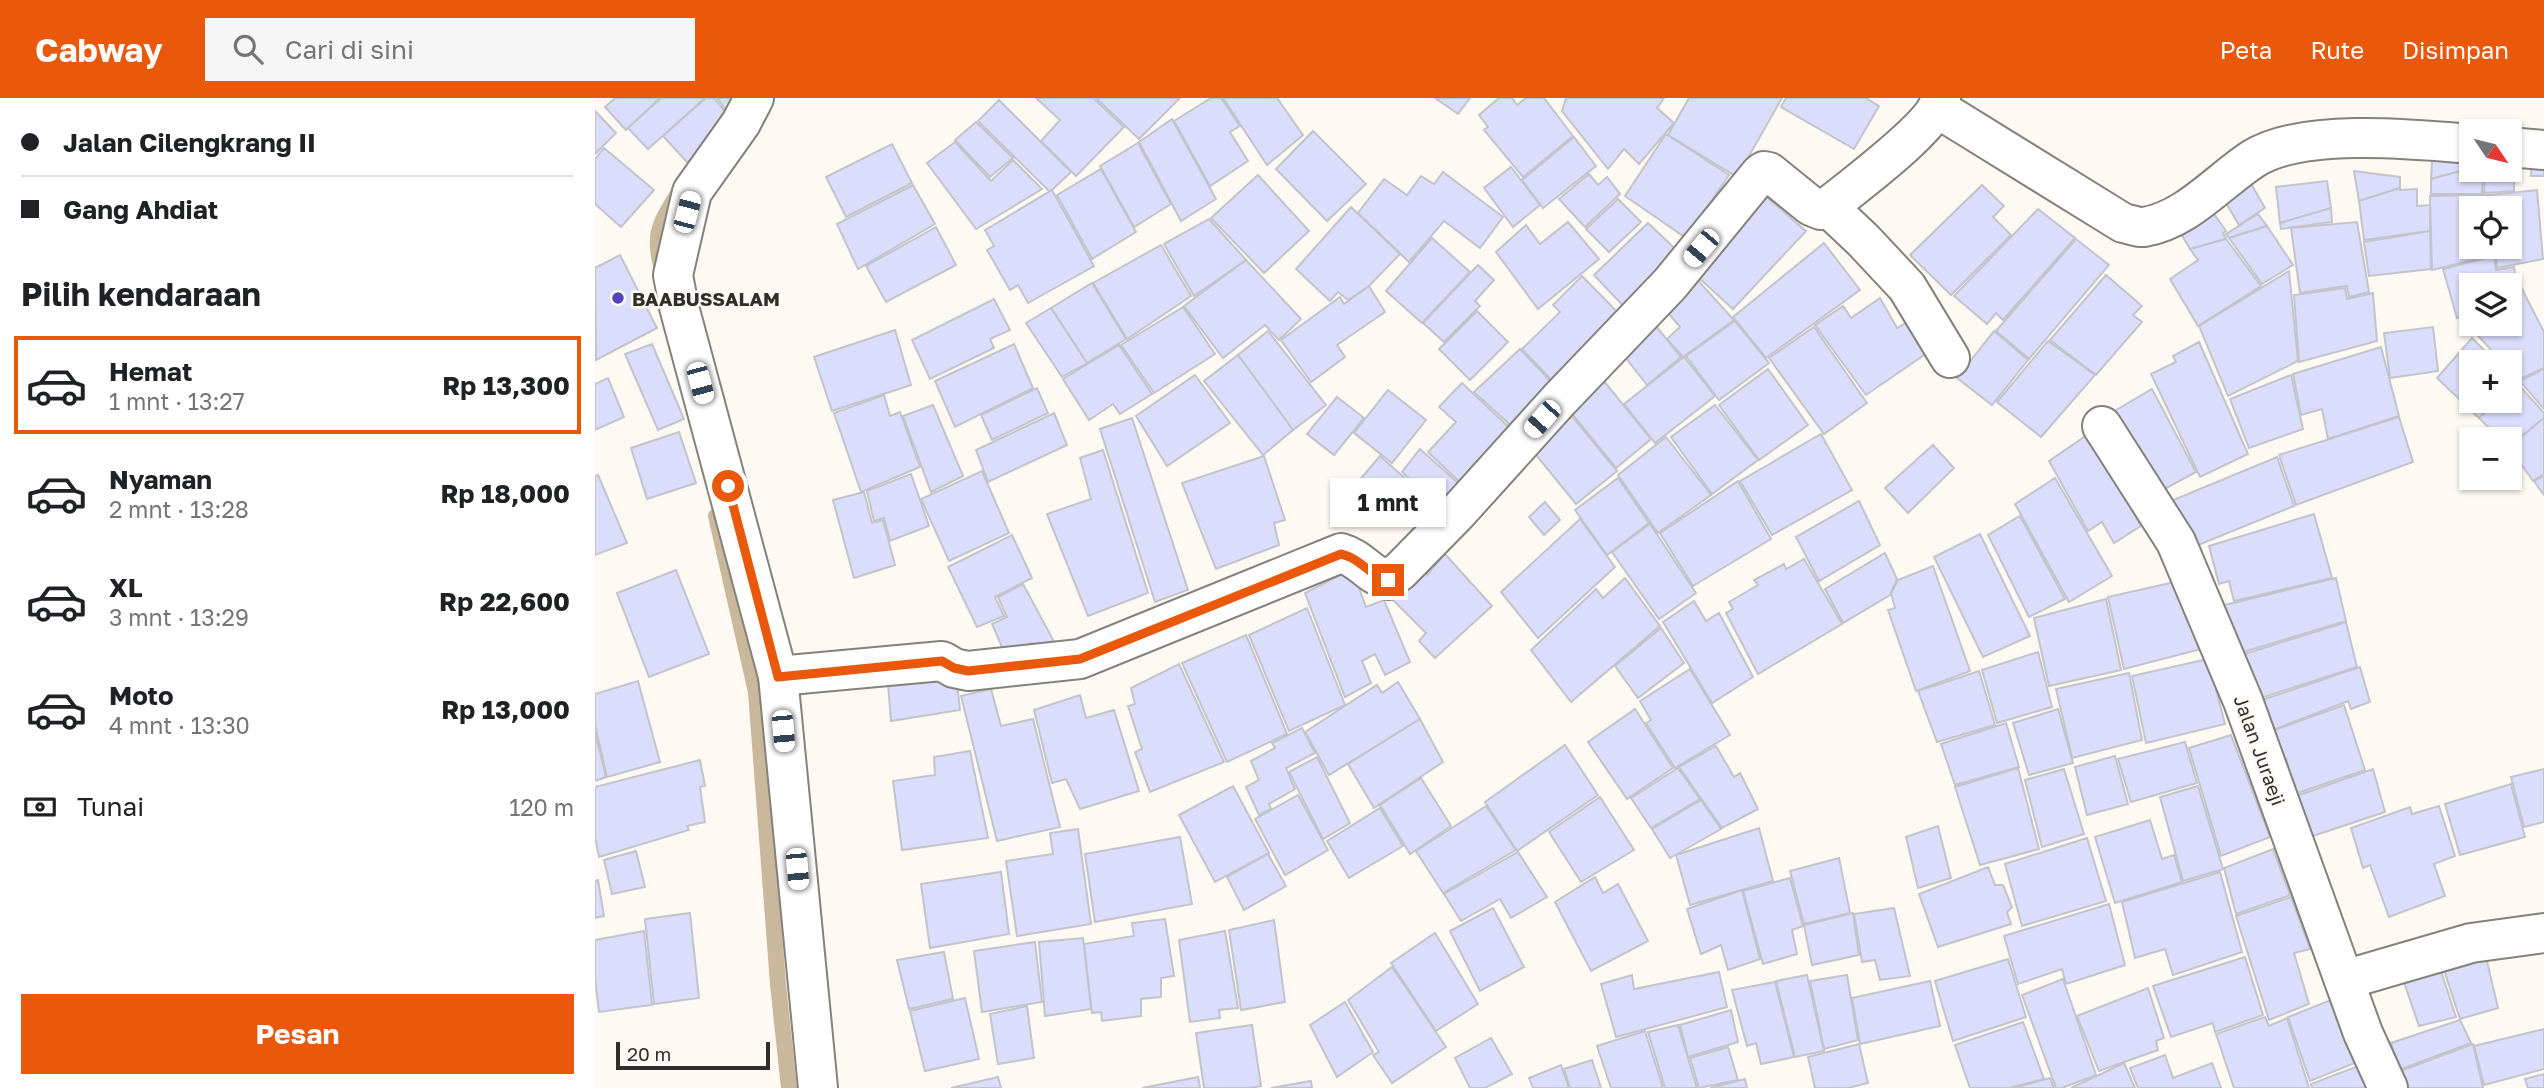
<!DOCTYPE html>
<html lang="id">
<meta charset="utf-8">
<style>
body{margin:0;font-family:"Golos Text",sans-serif;background:#f6f6f6;color:#202124;height:100vh;display:flex;flex-direction:column;font-size:26px;white-space:nowrap}
*{box-sizing:border-box;margin:0}
p{font-size:23px;color:#757577}
.icon{flex:none;width:38px;height:38px;fill:none;stroke:currentColor;stroke-width:2;stroke-linecap:round;stroke-linejoin:round}
.map{position:relative;flex:1;overflow:hidden}
.drawer{display:flex;flex-direction:column;background:#fff;width:595px}
.drawer>*{flex:none}
.guide{display:grid;align-content:center;height:154px;padding:0 21px;background:#fff}
.needle{width:46px;rotate:125deg}
.tools{position:absolute;left:1864px;top:21px;display:grid;gap:14px}
.tools a{display:grid;place-items:center;width:63px;height:63px;border-radius:0px;background:#fff;box-shadow:0 2px 5px #0004;font-size:35px}
.scale{position:absolute;left:21px;bottom:18px;width:154px;box-sizing:border-box;padding-left:7px;border:4px solid #2f2e2b;border-top:0;font-size:19px;line-height:24px;white-space:nowrap;color:#2f2e2b;-webkit-text-stroke:5px #fefaf3;paint-order:stroke}
.end{position:absolute;width:32px;height:32px;margin:-16px;border:9px solid #ea580c;background:#fff;box-shadow:0 0 0 4px #fff}
.from{border-radius:50%}
.bubble{position:absolute;height:49px;border-radius:0px;background:#fff;box-shadow:0 2px 5px #0004;font-size:23px;font-weight:700;line-height:49px;text-align:center}
.car{position:absolute;width:21px;height:42px;margin:-21px -10px;border-radius:9px;box-shadow:0 0 5px 2px #0007;background:linear-gradient(#fff 24%,#345 0 40%,#fff 0 76%,#345 0 86%,#fff 0)}
.guide b{display:flex;align-items:center;gap:24px;height:66px;font-size:26px}
.guide b+b{border-top:2px solid #e0e0e0}
.guide i{width:18px;height:18px;background:#202124}
ul{padding:0;list-style:none}
li{display:flex;align-items:center;gap:21px;height:98px;margin:0 14px 10px;padding:0 7px;border:4px solid transparent;border-radius:0px}
li div{flex:1}
li b{display:block;font-size:26px}
li em{font-style:normal;font-weight:700}
li.on{border-color:#ea580c}
li>.icon{width:63px;height:63px;stroke-width:1.5}
h2{padding:0 21px;font-size:32px;line-height:84px}
.pay{display:flex;align-items:center;gap:18px;height:77px;padding:0 21px;font-size:26px}
.pay p{margin-inline-start:auto}
.action{display:flex;gap:14px;margin-top:auto;padding:14px 21px}
.action a{flex:1;height:80px;border-radius:0px;background:#ea580c;color:#fff;font-size:28px;font-weight:700;line-height:80px;text-align:center}
header{display:flex;align-items:center;gap:42px;box-sizing:border-box;height:98px;padding:0 35px;background:#ea580c;color:#fff}
header strong{font-size:33px}
nav{display:flex;gap:38px;margin-inline-start:auto;font-size:24px}
.search{width:490px;height:63px;background:#f6f6f6;display:flex;align-items:center;gap:18px;box-sizing:border-box;padding:0 24px;border-radius:0px;color:#757577;font-size:26px}
main{display:flex;flex:1;min-height:0}
.map>svg:first-child{display:block}
</style>
<header>
<strong>Cabway</strong>
<div class="search"><svg class="icon" aria-label="search" viewBox="0 0 24 24"><circle cx="10" cy="10" r="6"/><path d="M15 15l6 6"/></svg>Cari di sini</div>
<nav><a>Peta</a><a>Rute</a><a>Disimpan</a></nav>
</header>
<main>
<section class="drawer">
<div class="guide">
<b><i class="from"></i>Jalan Cilengkrang II</b>
<b><i></i>Gang Ahdiat</b>
</div>
<h2>Pilih kendaraan</h2>
<ul>
<li class="on"><svg class="icon" aria-label="car" viewBox="0 0 24 24"><path d="M5 17H2v-5l4-1 3-4h7l3 4 3 1v5h-3M9 17h6M6 11h13"/><circle cx="7" cy="17" r="2"/><circle cx="17" cy="17" r="2"/></svg><div><b>Hemat</b><p>1 mnt · 13:27</p></div><em>Rp 13,300</em></li>
<li><svg class="icon" aria-label="car" viewBox="0 0 24 24"><path d="M5 17H2v-5l4-1 3-4h7l3 4 3 1v5h-3M9 17h6M6 11h13"/><circle cx="7" cy="17" r="2"/><circle cx="17" cy="17" r="2"/></svg><div><b>Nyaman</b><p>2 mnt · 13:28</p></div><em>Rp 18,000</em></li>
<li><svg class="icon" aria-label="car" viewBox="0 0 24 24"><path d="M5 17H2v-5l4-1 3-4h7l3 4 3 1v5h-3M9 17h6M6 11h13"/><circle cx="7" cy="17" r="2"/><circle cx="17" cy="17" r="2"/></svg><div><b>XL</b><p>3 mnt · 13:29</p></div><em>Rp 22,600</em></li>
<li><svg class="icon" aria-label="car" viewBox="0 0 24 24"><path d="M5 17H2v-5l4-1 3-4h7l3 4 3 1v5h-3M9 17h6M6 11h13"/><circle cx="7" cy="17" r="2"/><circle cx="17" cy="17" r="2"/></svg><div><b>Moto</b><p>4 mnt · 13:30</p></div><em>Rp 13,000</em></li>
</ul>
<div class="pay"><svg class="icon" aria-label="cash" viewBox="0 0 24 24"><path d="M3 7h18v10H3z"/><circle cx="12" cy="12" r="2"/></svg>Tunai<p>120 m</p></div>
<div class="action"><a>Pesan</a></div>
</section>
<div class="map">
<svg width="1949" height="990" viewBox="0 0 1949 990">
<rect width="100%" height="100%" fill="#fefaf3"/>
<g fill="none" stroke-linecap="round" stroke-linejoin="round">
<g stroke="#c9b89c" stroke-width="16">
<path d="M68 177C58 135 62 130 84 94"/>
<polyline points="121,418 161,594 183,886 194,990"/>
</g>
</g>
<g fill="#dbddfc" stroke="#c3c3cb" stroke-width="2">
<polygon points="20,0 65,0 31,32 10,9"/>
<polygon points="66,0 110,0 53,51 33,30"/>
<polygon points="111,0 119,0 138,24 93,65 68,38"/>
<polygon points="122,0 147,0 131,12"/>
<polygon points="441,0 498,0 529,29 481,78 446,43 465,22"/>
<polygon points="501,0 585,0 544,41"/>
<polygon points="616,0 626,0 645,28 635,34 653,63 615,88 579,23"/>
<polygon points="628,0 682,0 708,37 672,67"/>
<polygon points="840,0 875,0 863,16"/>
<polygon points="904,0 917,0 922,7 931,0 949,0 978,38 928,79 889,32 893,29 884,17"/>
<polygon points="971,0 1069,0 1062,10 1079,25 1044,66 1029,51 1013,71 967,13"/>
<polygon points="1094,0 1187,0 1142,79 1073,37"/>
<polygon points="1191,0 1271,0 1284,8 1259,51 1186,9"/>
<polygon points="404,2 476,74 457,92 454,93 383,23"/>
<polygon points="0,13 21,35 0,56"/>
<polygon points="577,21 621,101 586,123 544,44"/>
<polygon points="381,24 418,60 395,79 360,42"/>
<polygon points="718,33 771,86 732,123 681,71"/>
<polygon points="1071,36 1134,77 1091,140 1030,98"/>
<polygon points="979,39 1001,68 948,110 927,82"/>
<polygon points="360,44 396,83 418,62 447,91 381,131 332,65"/>
<polygon points="543,45 576,106 539,129 505,68"/>
<polygon points="297,46 317,85 251,119 231,79"/>
<polygon points="1838,49 1876,56 1876,70 1836,81"/>
<polygon points="9,50 59,92 26,129 0,106 0,61"/>
<polygon points="1919,57 1919,93 1889,95 1890,72 1914,72 1914,59"/>
<polygon points="1937,57 1949,57 1949,78 1936,78"/>
<polygon points="916,69 945,107 918,129 889,90"/>
<polygon points="1876,70 1888,72 1887,96 1836,96 1836,81"/>
<polygon points="506,71 541,134 497,161 462,97"/>
<polygon points="1759,73 1805,79 1805,90 1764,103"/>
<polygon points="848,74 908,119 885,150 849,123 814,164 763,115 789,81 812,97 826,78 839,86"/>
<polygon points="994,76 1003,87 1012,79 1025,96 990,129 964,101"/>
<polygon points="663,77 714,133 669,175 616,120"/>
<polygon points="1651,77 1670,110 1644,127 1625,95"/>
<polygon points="1732,83 1736,110 1685,125 1681,89"/>
<polygon points="318,87 340,126 263,171 242,126"/>
<polygon points="1387,87 1409,108 1398,119 1416,137 1356,197 1315,157"/>
<polygon points="1160,89 1211,133 1138,211 1092,169"/>
<polygon points="1805,90 1805,92 1822,91 1822,108 1835,107 1835,133 1769,142 1764,103"/>
<polygon points="457,92 499,168 433,205 423,187 415,192 392,152 399,148 390,132"/>
<polygon points="1942,92 1948,161 1902,170 1900,149 1914,149 1914,110 1897,110 1895,97"/>
<polygon points="1894,97 1895,110 1876,110 1876,149 1899,149 1899,157 1837,172 1835,98"/>
<polygon points="1023,101 1046,124 1014,154 991,131"/>
<polygon points="1612,106 1631,133 1628,135 1631,141 1595,151 1581,127"/>
<polygon points="756,109 805,156 774,188 753,202 743,194 735,203 701,171"/>
<polygon points="1736,110 1737,124 1686,131 1685,125"/>
<polygon points="1443,111 1480,140 1408,222 1401,215 1392,226 1359,198"/>
<polygon points="1663,116 1672,128 1634,140 1631,136"/>
<polygon points="614,121 651,162 599,198 569,146"/>
<polygon points="973,124 1004,161 943,211 901,154 931,127 945,146"/>
<polygon points="1762,124 1774,194 1754,199 1752,188 1705,195 1696,130"/>
<polygon points="1053,125 1093,163 1037,217 999,177"/>
<polygon points="1672,128 1698,167 1667,186 1634,140"/>
<polygon points="341,129 361,167 291,204 271,168"/>
<polygon points="1835,133 1836,171 1774,178 1769,144"/>
<polygon points="837,140 875,174 827,225 791,193"/>
<polygon points="1481,141 1514,167 1434,261 1401,233"/>
<polygon points="1631,141 1666,188 1603,228 1575,181 1603,162 1595,151"/>
<polygon points="1229,145 1265,192 1171,260 1138,219"/>
<polygon points="566,147 596,198 532,241 498,185"/>
<polygon points="25,157 62,230 1,262 0,170"/>
<polygon points="1899,158 1901,172 1919,169 1922,188 1876,187 1876,215 1862,220 1848,171"/>
<polygon points="651,162 706,221 684,242 670,227 628,260 589,208"/>
<polygon points="883,167 899,182 880,203 885,208 849,244 828,225"/>
<polygon points="1694,173 1703,263 1633,298 1604,228"/>
<polygon points="1098,177 1139,222 1088,259 1072,241 1085,229 1065,205"/>
<polygon points="1511,177 1547,208 1538,217 1547,224 1501,277 1455,242"/>
<polygon points="987,178 1032,224 966,292 927,251 965,214 958,207"/>
<polygon points="497,185 531,241 492,265 456,210"/>
<polygon points="774,188 790,214 742,247 750,259 716,284 686,242 745,199 749,206"/>
<polygon points="1926,189 1949,234 1949,270 1923,282 1914,272 1914,264 1907,264 1869,222 1876,219 1876,226 1914,226 1914,191"/>
<polygon points="1750,190 1752,201 1778,195 1782,243 1704,264 1699,197"/>
<polygon points="1285,200 1302,230 1322,218 1341,249 1271,297 1220,227 1248,208 1256,220"/>
<polygon points="399,201 415,232 395,241 399,250 335,281 317,242"/>
<polygon points="588,209 620,256 559,295 526,247"/>
<polygon points="456,210 492,265 467,279 431,225"/>
<polygon points="882,213 913,244 875,282 844,251"/>
<polygon points="1052,217 1086,259 1052,287 1019,245"/>
<polygon points="1140,223 1174,265 1124,302 1091,258"/>
<polygon points="1219,229 1272,305 1229,336 1174,260"/>
<polygon points="1838,229 1843,273 1795,280 1789,235"/>
<polygon points="300,232 316,287 237,313 219,259"/>
<polygon points="673,233 731,307 698,332 643,257"/>
<polygon points="1399,233 1433,262 1397,307 1362,280"/>
<polygon points="1877,240 1901,264 1876,264 1876,303 1902,303 1884,320 1842,280"/>
<polygon points="1453,243 1500,277 1446,339 1402,304"/>
<polygon points="1604,244 1653,356 1605,379 1556,276 1581,264 1578,258"/>
<polygon points="57,246 89,321 63,332 30,256"/>
<polygon points="419,246 438,290 360,329 340,283"/>
<polygon points="524,247 557,296 525,316 518,306 494,322 468,281"/>
<polygon points="1786,249 1804,318 1733,341 1727,311 1706,317 1698,276"/>
<polygon points="925,251 964,292 923,334 879,294"/>
<polygon points="643,257 698,332 668,357 609,283"/>
<polygon points="1089,259 1120,298 1060,345 1029,306"/>
<polygon points="1173,271 1213,327 1164,362 1124,307"/>
<polygon points="1949,271 1949,311 1925,283"/>
<polygon points="600,277 635,325 572,368 541,318"/>
<polygon points="1004,277 1056,341 1021,370 969,306"/>
<polygon points="1696,277 1708,331 1654,350 1635,301"/>
<polygon points="13,280 29,319 0,332 0,286"/>
<polygon points="1921,284 1949,315 1949,320 1914,349 1914,341 1905,341 1884,320 1902,303 1914,303 1914,290"/>
<polygon points="867,285 921,336 870,389 833,354 861,324 844,309"/>
<polygon points="442,290 453,315 397,342 386,317"/>
<polygon points="1557,291 1601,374 1555,399 1511,318"/>
<polygon points="793,292 831,322 797,365 759,335"/>
<polygon points="289,297 295,318 305,314 325,369 266,394 239,315"/>
<polygon points="742,299 769,320 739,357 712,336"/>
<polygon points="338,307 368,378 336,394 308,318"/>
<polygon points="1120,307 1163,362 1117,396 1076,339"/>
<polygon points="459,315 472,347 393,384 381,352"/>
<polygon points="977,318 1022,373 981,406 937,352"/>
<polygon points="1804,319 1818,364 1701,407 1684,357"/>
<polygon points="537,320 593,492 560,504 505,331"/>
<polygon points="1949,320 1949,376 1938,383 1914,349"/>
<polygon points="84,334 101,385 52,401 36,350"/>
<polygon points="1495,335 1546,428 1519,445 1507,424 1493,433 1454,363"/>
<polygon points="1226,336 1257,392 1177,437 1145,383"/>
<polygon points="1071,339 1116,397 1063,435 1023,377"/>
<polygon points="1338,347 1359,370 1313,415 1290,390"/>
<polygon points="825,351 870,391 849,413 807,374"/>
<polygon points="508,352 553,495 493,518 452,416 496,401 485,360"/>
<polygon points="669,358 690,422 679,425 684,447 621,471 587,385"/>
<polygon points="785,358 812,382 777,422 751,398"/>
<polygon points="1682,359 1699,408 1591,452 1571,405"/>
<polygon points="387,373 414,435 354,463 326,401"/>
<polygon points="316,376 334,428 295,443 289,420 279,423 272,393"/>
<polygon points="3,377 32,445 0,457 0,378"/>
<polygon points="1949,378 1949,397 1939,383"/>
<polygon points="1023,380 1054,425 1012,457 980,412"/>
<polygon points="1460,380 1517,478 1474,504 1420,406"/>
<polygon points="1143,383 1176,441 1098,488 1065,435"/>
<polygon points="269,394 277,425 288,422 300,467 259,480 238,402"/>
<polygon points="1264,403 1285,447 1224,483 1201,439"/>
<polygon points="950,404 965,422 949,437 934,419"/>
<polygon points="1719,416 1737,480 1639,503 1634,483 1624,486 1614,448"/>
<polygon points="1425,418 1470,501 1434,519 1393,437"/>
<polygon points="985,421 1020,469 943,540 906,494"/>
<polygon points="1055,426 1101,495 1064,521 1017,454"/>
<polygon points="1385,436 1435,538 1388,559 1339,459"/>
<polygon points="417,437 437,480 400,499 409,518 382,529 353,469"/>
<polygon points="1290,455 1302,481 1295,497 1248,525 1230,491"/>
<polygon points="850,456 897,508 840,560 824,543 831,535 794,498 823,468 832,477"/>
<polygon points="1209,461 1247,526 1163,576 1131,515 1138,511 1134,504 1163,487 1159,482 1189,466 1191,471"/>
<polygon points="1338,468 1375,573 1321,593 1293,512 1300,510 1296,495 1303,482"/>
<polygon points="757,471 771,509 789,502 815,564 790,577 780,556 767,563 776,585 750,599 710,495"/>
<polygon points="81,472 114,556 54,579 22,495"/>
<polygon points="1030,480 1065,528 976,604 936,552 1001,491 1008,500"/>
<polygon points="1741,480 1751,523 1635,558 1621,509"/>
<polygon points="1589,482 1606,551 1529,571 1513,499"/>
<polygon points="428,486 462,549 443,558 437,545 410,556 397,526 412,519 403,499"/>
<polygon points="1511,501 1526,572 1454,588 1439,520"/>
<polygon points="1099,503 1111,523 1124,515 1158,579 1117,605 1068,524"/>
<polygon points="712,510 750,607 694,633 654,537"/>
<polygon points="1751,524 1762,569 1650,605 1637,560"/>
<polygon points="1066,530 1089,565 1043,600 1020,568"/>
<polygon points="651,537 692,636 632,664 587,565"/>
<polygon points="1443,554 1457,609 1402,625 1387,572"/>
<polygon points="1613,561 1630,626 1551,645 1537,578"/>
<polygon points="584,566 629,664 555,694 540,654 547,651 533,608 540,606 536,590"/>
<polygon points="1765,569 1775,604 1756,611 1753,603 1662,638 1652,607"/>
<polygon points="1095,571 1135,637 1080,670 1051,625 1056,622 1045,603"/>
<polygon points="1384,573 1400,627 1342,644 1323,593"/>
<polygon points="1534,575 1547,642 1477,660 1461,591"/>
<polygon points="361,577 365,612 296,623 293,586"/>
<polygon points="43,583 65,664 12,679 0,627 0,596"/>
<polygon points="803,584 825,621 734,677 710,634 782,587 787,595"/>
<polygon points="396,591 406,628 438,621 465,729 402,743 366,598"/>
<polygon points="485,597 491,620 519,612 544,693 485,711 471,681 457,685 439,612"/>
<polygon points="1749,607 1770,672 1700,696 1691,660 1684,663 1674,634"/>
<polygon points="1040,611 1078,670 1032,701 993,644"/>
<polygon points="1463,611 1478,665 1434,677 1418,625"/>
<polygon points="825,621 848,664 779,710 753,666"/>
<polygon points="1411,625 1424,669 1360,687 1346,646"/>
<polygon points="707,630 720,655 691,670 700,691 674,706 676,711 664,717 651,689 664,682 656,663 680,650 677,645"/>
<polygon points="0,634 11,679 0,683"/>
<polygon points="1636,637 1675,739 1626,758 1594,650"/>
<polygon points="1590,644 1602,685 1536,704 1523,661"/>
<polygon points="970,647 1003,697 922,753 890,704"/>
<polygon points="1121,648 1139,679 1145,675 1163,711 1127,730 1084,669"/>
<polygon points="375,653 393,740 307,752 298,683 340,677 339,659"/>
<polygon points="1520,658 1533,706 1492,717 1480,669"/>
<polygon points="722,659 755,725 728,741 694,674"/>
<polygon points="105,662 110,688 105,689 110,724 92,728 94,732 4,759 0,739 0,689"/>
<polygon points="1083,670 1105,701 1056,730 1036,700"/>
<polygon points="1423,670 1444,751 1385,767 1360,689"/>
<polygon points="1469,671 1489,736 1447,749 1430,682"/>
<polygon points="1778,671 1790,714 1703,743 1690,702"/>
<polygon points="1949,671 1949,724 1929,729 1916,679"/>
<polygon points="826,680 856,728 815,756 785,707"/>
<polygon points="1916,686 1930,739 1865,757 1850,706"/>
<polygon points="638,688 674,755 620,784 584,717"/>
<polygon points="1603,688 1628,771 1588,783 1565,699"/>
<polygon points="703,697 733,752 690,777 660,721"/>
<polygon points="1005,699 1039,752 986,784 954,734"/>
<polygon points="1106,702 1126,731 1075,760 1057,731"/>
<polygon points="891,708 921,752 848,795 821,753"/>
<polygon points="1844,708 1860,758 1839,766 1850,798 1794,819 1775,767 1768,770 1756,730 1815,709 1817,716"/>
<polygon points="785,710 808,748 754,780 732,743"/>
<polygon points="1555,722 1567,761 1579,757 1587,784 1520,805 1500,739"/>
<polygon points="1343,728 1356,780 1323,790 1311,739"/>
<polygon points="1164,730 1178,783 1095,807 1081,757"/>
<polygon points="483,731 496,826 422,838 411,763 458,756 455,735"/>
<polygon points="585,739 597,806 500,824 490,756"/>
<polygon points="1492,740 1511,803 1427,828 1410,766"/>
<polygon points="1678,751 1695,797 1641,816 1629,770"/>
<polygon points="41,753 50,789 17,796 9,762"/>
<polygon points="923,754 952,799 916,820 905,801 866,823 849,796"/>
<polygon points="673,756 691,788 649,812 632,779"/>
<polygon points="1244,760 1255,815 1209,826 1195,773"/>
<polygon points="1393,769 1400,787 1408,787 1417,809 1412,814 1416,826 1343,849 1324,796"/>
<polygon points="406,774 414,836 335,850 326,786"/>
<polygon points="1625,774 1647,854 1578,877 1570,851 1540,860 1527,804"/>
<polygon points="1000,779 1008,795 1023,786 1053,843 996,873 960,804"/>
<polygon points="1195,780 1208,828 1197,832 1202,856 1168,866 1148,793"/>
<polygon points="3,782 9,818 0,820 0,783"/>
<polygon points="1147,792 1165,861 1133,872 1126,847 1106,856 1092,811"/>
<polygon points="1696,799 1715,851 1699,855 1714,906 1674,922 1641,818"/>
<polygon points="1514,806 1530,867 1471,886 1467,871 1423,886 1409,838"/>
<polygon points="898,810 929,869 885,893 855,833"/>
<polygon points="1299,810 1315,878 1285,882 1280,862 1267,864 1259,816"/>
<polygon points="95,815 104,900 59,906 50,821"/>
<polygon points="1258,815 1264,857 1217,867 1209,827"/>
<polygon points="570,821 579,878 566,880 566,899 546,901 546,918 507,923 506,914 497,915 489,846 539,838 537,825"/>
<polygon points="679,822 690,904 646,912 634,832"/>
<polygon points="49,833 57,907 4,914 0,881 0,842"/>
<polygon points="630,833 643,910 624,912 625,920 595,924 584,842"/>
<polygon points="840,835 883,906 841,933 796,865"/>
<polygon points="488,840 496,911 450,918 444,844"/>
<polygon points="440,844 447,904 387,914 379,853"/>
<polygon points="349,854 358,901 314,911 302,862"/>
<polygon points="1890,855 1903,910 1865,921 1847,866"/>
<polygon points="1650,859 1668,917 1620,934 1618,925 1576,939 1558,888"/>
<polygon points="1413,861 1431,919 1358,943 1340,883"/>
<polygon points="1842,861 1861,919 1824,928 1804,870"/>
<polygon points="797,869 851,949 797,985 778,957 784,954 753,902"/>
<polygon points="1124,874 1132,909 1021,939 1006,886 1037,877 1039,891"/>
<polygon points="1212,877 1229,953 1200,959 1181,883"/>
<polygon points="1252,877 1263,942 1229,951 1215,883"/>
<polygon points="1468,881 1501,977 1467,990 1461,990 1427,897"/>
<polygon points="1335,883 1345,928 1265,946 1257,900"/>
<polygon points="1180,884 1199,959 1166,966 1161,945 1152,948 1137,892"/>
<polygon points="1553,890 1569,940 1561,943 1563,952 1504,973 1482,918"/>
<polygon points="1746,898 1770,961 1715,983 1693,919"/>
<polygon points="370,900 384,961 330,973 315,913"/>
<polygon points="750,904 778,954 742,979 715,927"/>
<polygon points="432,908 439,960 403,966 395,916"/>
<polygon points="1136,912 1143,944 1093,959 1085,927"/>
<polygon points="1670,919 1674,928 1692,920 1714,990 1639,990 1621,936"/>
<polygon points="1865,922 1876,945 1804,972 1796,945"/>
<polygon points="1428,924 1449,981 1414,990 1375,990 1360,947"/>
<polygon points="657,927 666,988 655,990 609,990 601,935"/>
<polygon points="1083,927 1102,990 1070,990 1053,934"/>
<polygon points="1949,931 1949,971 1889,987 1879,948"/>
<polygon points="1050,933 1068,990 1016,990 1002,948"/>
<polygon points="896,940 917,976 890,990 875,990 860,960"/>
<polygon points="1264,946 1273,985 1253,990 1220,990 1213,959"/>
<polygon points="1878,946 1888,990 1811,990 1805,973"/>
<polygon points="1133,949 1143,982 1104,990 1095,960"/>
<polygon points="1570,957 1578,980 1617,965 1626,990 1543,990 1535,970"/>
<polygon points="997,962 1006,990 975,990 969,971"/>
<polygon points="1776,963 1787,990 1717,990 1716,986"/>
<polygon points="1529,965 1540,990 1476,990"/>
<polygon points="966,967 974,990 938,990 934,980"/>
<polygon points="1949,976 1949,990 1933,990 1930,981"/>
<polygon points="403,979 406,990 356,990"/>
<polygon points="603,979 605,990 547,990"/>
<polygon points="1455,980 1459,990 1419,990"/>
<polygon points="1150,981 1152,990 1115,990"/>
<polygon points="716,983 717,990 676,990"/>
</g>
<g fill="none" stroke-linecap="round" stroke-linejoin="round">
<defs>
<g id="minor">
<polyline points="159,0 146,25 97,94 78,177 84,209 183,578 223,990"/>
<path d="M1342 10 1528 125C1535 126 1543 130 1549 129 1592 122 1624 83 1658 61 1706 30 1819 41 1876 46"/>
<polyline points="1914,49 1949,52"/>
<polyline points="1233,109 1268,142 1312,189 1355,260"/>
<polyline points="1507,328 1581,444 1648,603 1768,935 1793,990"/>
<path d="M183 578 347 563 359 570 373 573 485 561 746 455C767 461 773 477 793 482L805 473 862 415 964 302 1075 186 1165 76 1169 73 1174 74 1216 108 1226 112 1233 109C1257 89 1341 28 1346 0"/>
<polyline points="1749,882 1876,845 1949,835"/>
</g>
</defs>
<use href="#minor" stroke="#85817b" stroke-width="42"/>
<use href="#minor" stroke="#fff" stroke-width="38"/>
</g>
<g fill="none" stroke-linecap="round" stroke-linejoin="round">
<path stroke="#ea580c" stroke-width="9" d="M133 388 183 579 347 563 359 570 373 573 485 561 746 456C767 461 773 477 793 482"/>
</g>
<circle fill="#5444bb" stroke="#fefaf3" stroke-width="2.5" cx="23" cy="200" r="7"/>
<g text-anchor="middle" dominant-baseline="central" stroke-width="5" stroke-linejoin="round" paint-order="stroke">
<g font-size="19" font-weight="bold" fill="#2f2e2b" stroke="#fefaf3" text-anchor="start">
<text x="37" y="200">BAABUSSALAM</text>
</g>
<g font-size="19" fill="#2f2e2b" stroke="#fefaf3">
<text transform="translate(1665 652) rotate(70)">Jalan Juraeji</text>
</g>
</g>
</svg>
<div class="tools">
<a><svg class="needle" viewBox="-14 -14 28 28"><path d="M0-13l5 13h-10z" fill="#e53935"/><path d="M0 13l5-13h-10z" fill="#757577"/></svg></a>
<a><svg class="icon" aria-label="locate" viewBox="0 0 24 24"><circle cx="12" cy="12" r="6"/><path d="M12 2v4M12 18v4M2 12h4M18 12h4"/></svg></a>
<a><svg class="icon" aria-label="layers" viewBox="0 0 24 24"><path d="M12 4l9 5-9 5-9-5zM3 14l9 5 9-5"/></svg></a>
<a>+</a>
<a>−</a>
</div>
<div class="scale">20 m</div>
<i class="end from" style="left:133px;top:388px"></i>
<i class="end" style="left:793px;top:482px"></i>
<div class="bubble" style="left:735px;top:380px;width:116px">1 mnt</div>
<i class="car" style="left:92px;top:114px;rotate:15deg"></i>
<i class="car" style="left:1106px;top:150px;rotate:220deg"></i>
<i class="car" style="left:105px;top:285px;rotate:165deg"></i>
<i class="car" style="left:947px;top:321px;rotate:222deg"></i>
<i class="car" style="left:188px;top:633px;rotate:175deg"></i>
<i class="car" style="left:202px;top:771px;rotate:175deg"></i>
</div>
</main>
